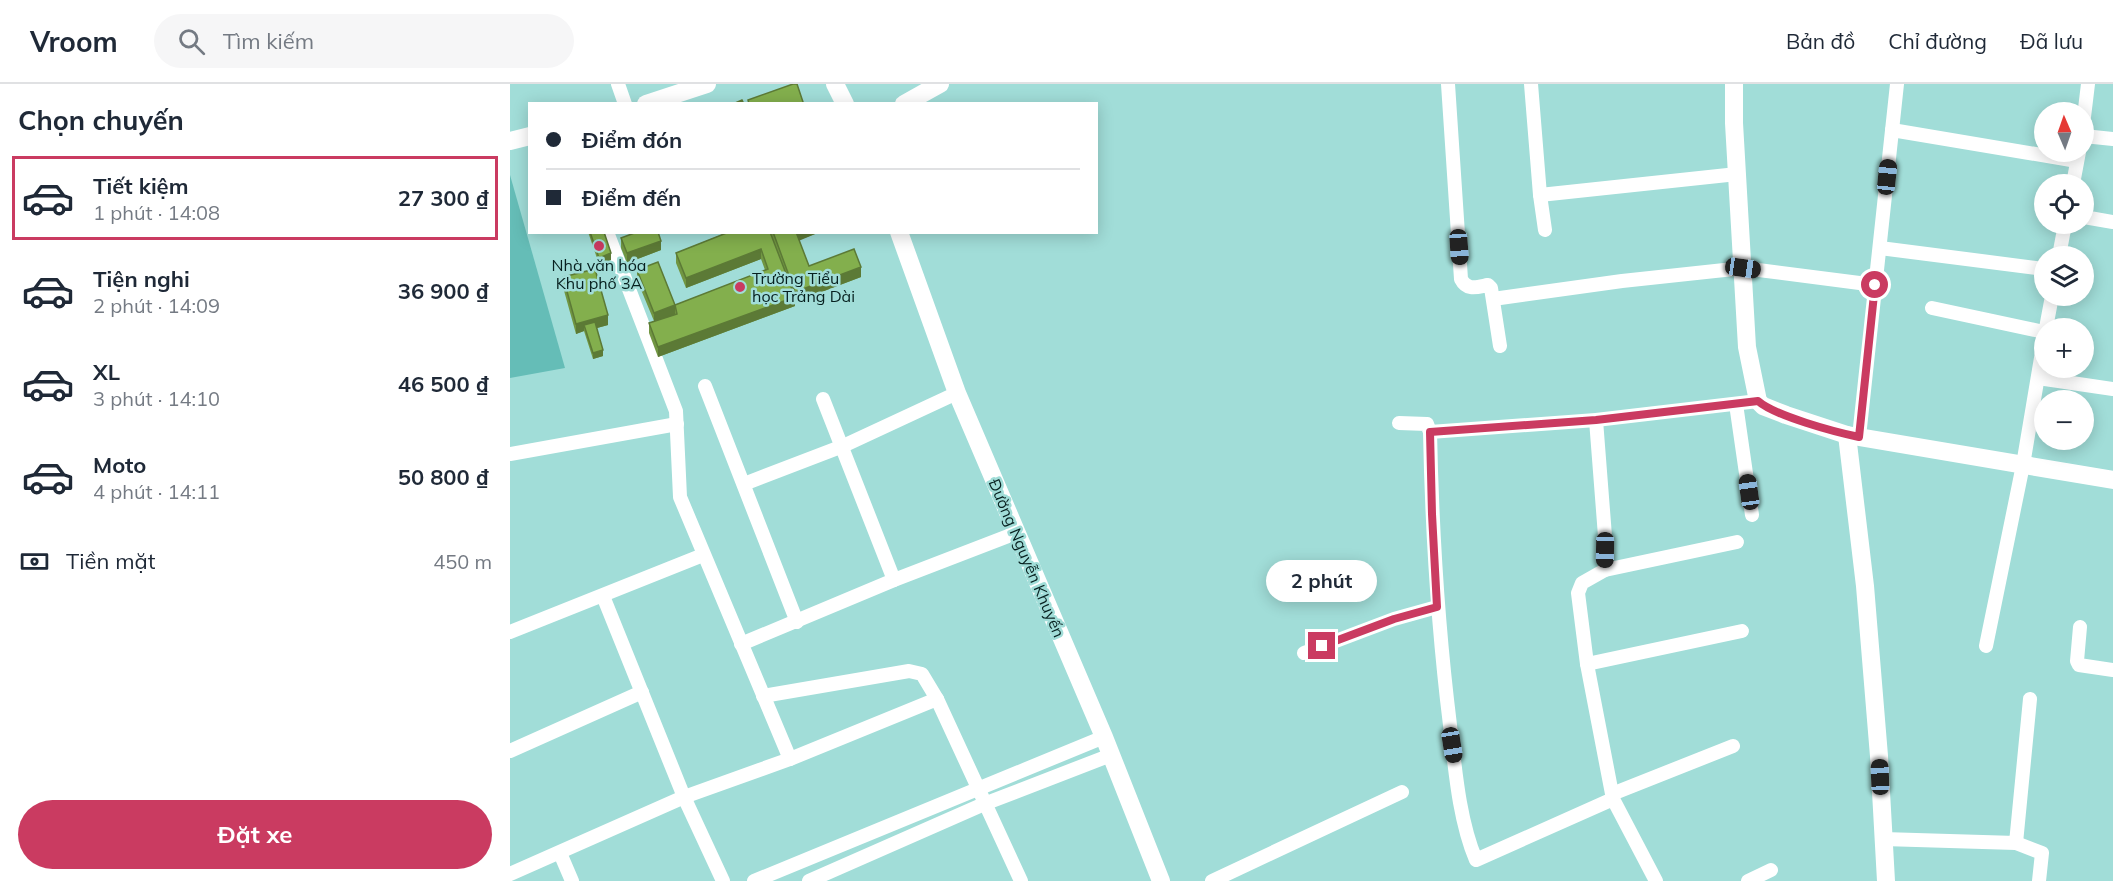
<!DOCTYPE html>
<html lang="vi">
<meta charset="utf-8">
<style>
body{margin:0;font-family:Mulish,sans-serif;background:#f6f6f7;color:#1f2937;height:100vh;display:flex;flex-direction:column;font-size:22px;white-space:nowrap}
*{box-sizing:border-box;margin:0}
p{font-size:20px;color:#747a83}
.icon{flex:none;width:33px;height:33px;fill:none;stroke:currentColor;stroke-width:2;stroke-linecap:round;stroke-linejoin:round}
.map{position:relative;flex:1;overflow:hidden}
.details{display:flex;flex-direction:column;background:#fff;width:510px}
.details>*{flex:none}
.hud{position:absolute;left:18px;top:18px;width:570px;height:132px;border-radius:0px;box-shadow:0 3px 15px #0003;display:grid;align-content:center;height:132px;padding:0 18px;background:#fff}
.needle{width:39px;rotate:358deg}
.controls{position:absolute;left:1524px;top:18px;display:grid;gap:12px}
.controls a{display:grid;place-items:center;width:60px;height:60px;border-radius:50%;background:#fff;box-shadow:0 3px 15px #0003;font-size:30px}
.end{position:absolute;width:27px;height:27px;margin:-14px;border:8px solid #ca3b61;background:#fff;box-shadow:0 0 0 3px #fff}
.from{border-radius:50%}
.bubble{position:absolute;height:42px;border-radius:21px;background:#fff;box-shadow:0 3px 15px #0003;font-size:20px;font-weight:700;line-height:42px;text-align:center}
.car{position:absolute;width:18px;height:36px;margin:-18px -9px;border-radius:8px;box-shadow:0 0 4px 2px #0007;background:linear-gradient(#222 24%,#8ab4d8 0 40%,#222 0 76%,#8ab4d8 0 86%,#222 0)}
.hud b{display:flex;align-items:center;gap:21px;height:57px;font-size:22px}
.hud b+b{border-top:2px solid #e0e1e3}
.hud i{width:15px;height:15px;background:#1f2937}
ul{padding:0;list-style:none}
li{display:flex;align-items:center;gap:18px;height:84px;margin:0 12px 9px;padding:0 6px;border:3px solid transparent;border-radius:0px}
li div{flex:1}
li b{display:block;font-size:22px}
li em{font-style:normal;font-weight:700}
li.active{border-color:#ca3b61}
li>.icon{width:54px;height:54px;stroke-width:1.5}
h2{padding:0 18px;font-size:27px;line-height:72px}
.pay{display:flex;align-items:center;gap:15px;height:66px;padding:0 18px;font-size:22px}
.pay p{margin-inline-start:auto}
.action{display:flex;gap:12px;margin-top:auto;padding:12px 18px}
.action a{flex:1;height:69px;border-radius:36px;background:#ca3b61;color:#fff;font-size:24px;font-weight:700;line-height:69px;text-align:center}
header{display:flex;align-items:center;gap:36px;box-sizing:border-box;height:84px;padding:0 30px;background:#fff;border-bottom:2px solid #e0e1e3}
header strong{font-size:28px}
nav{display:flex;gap:33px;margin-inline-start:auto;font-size:21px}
.search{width:420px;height:54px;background:#f6f6f7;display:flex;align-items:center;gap:15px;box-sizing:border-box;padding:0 21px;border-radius:33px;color:#747a83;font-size:22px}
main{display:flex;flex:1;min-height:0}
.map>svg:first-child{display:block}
</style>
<header>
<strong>Vroom</strong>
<div class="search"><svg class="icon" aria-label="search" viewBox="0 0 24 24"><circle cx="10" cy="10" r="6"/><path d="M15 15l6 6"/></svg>Tìm kiếm</div>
<nav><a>Bản đồ</a><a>Chỉ đường</a><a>Đã lưu</a></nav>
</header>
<main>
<section class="details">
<h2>Chọn chuyến</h2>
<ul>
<li class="active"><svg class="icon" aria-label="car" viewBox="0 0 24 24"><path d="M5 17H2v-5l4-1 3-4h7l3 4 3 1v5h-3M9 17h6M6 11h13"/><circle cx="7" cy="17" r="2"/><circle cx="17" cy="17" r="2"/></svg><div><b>Tiết kiệm</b><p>1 phút · 14:08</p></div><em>27 300 ₫</em></li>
<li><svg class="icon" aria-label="car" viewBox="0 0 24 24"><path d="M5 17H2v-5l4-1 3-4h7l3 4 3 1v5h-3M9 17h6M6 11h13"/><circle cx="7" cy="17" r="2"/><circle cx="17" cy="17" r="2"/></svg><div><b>Tiện nghi</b><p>2 phút · 14:09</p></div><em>36 900 ₫</em></li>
<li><svg class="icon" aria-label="car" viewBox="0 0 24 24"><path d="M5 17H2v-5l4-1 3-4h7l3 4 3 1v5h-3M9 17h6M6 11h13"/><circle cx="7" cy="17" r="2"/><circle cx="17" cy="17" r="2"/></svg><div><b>XL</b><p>3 phút · 14:10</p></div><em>46 500 ₫</em></li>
<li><svg class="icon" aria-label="car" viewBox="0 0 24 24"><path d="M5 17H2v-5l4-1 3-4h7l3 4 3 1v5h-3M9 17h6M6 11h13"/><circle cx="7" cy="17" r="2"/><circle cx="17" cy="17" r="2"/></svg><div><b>Moto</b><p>4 phút · 14:11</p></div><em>50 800 ₫</em></li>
</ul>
<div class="pay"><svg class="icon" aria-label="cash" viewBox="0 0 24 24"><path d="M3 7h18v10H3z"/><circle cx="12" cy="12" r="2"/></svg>Tiền mặt<p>450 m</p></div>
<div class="action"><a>Đặt xe</a></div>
</section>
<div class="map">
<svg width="1603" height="797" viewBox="0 0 1603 797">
<rect width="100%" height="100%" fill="#a1ddd8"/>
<polygon fill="#65bdb7" points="0,91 55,284 0,294"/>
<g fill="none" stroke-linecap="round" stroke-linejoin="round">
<g stroke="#fff" stroke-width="14">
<polyline points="108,0 115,20"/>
<path d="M938 0 951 195C957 207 967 203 978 201L981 204 990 262"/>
<polyline points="1021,0 1030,111 1035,146"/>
<polyline points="1574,33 1578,0"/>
<polyline points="1382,46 1567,77"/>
<polyline points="1574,52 1603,55"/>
<polyline points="1563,100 1569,68"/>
<polyline points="1030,111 1227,90"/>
<polyline points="1574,133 1603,138"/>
<polyline points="97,148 166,327 170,413 280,675"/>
<polyline points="1370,164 1534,185"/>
<polyline points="1549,172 1555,140"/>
<polyline points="983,215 1112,197 1233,184 1365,201"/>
<polyline points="1422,224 1534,248"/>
<polyline points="1536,244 1542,212"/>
<polyline points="1528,294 1603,305"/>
<polyline points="195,302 287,538"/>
<polyline points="313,315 384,496"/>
<polyline points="1226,320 1242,431"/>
<polyline points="1086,336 1095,452 1095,486 1072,499 1068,509 1077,580 1103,715 1146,797"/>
<path d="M889 339 917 340 920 348C922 446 928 544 940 641 945 684 949 736 966 776L1103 715"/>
<polyline points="920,348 1086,336 1248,317"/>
<polyline points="1349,353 1387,0"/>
<polyline points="0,370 167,340"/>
<polyline points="234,400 333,362 447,309"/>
<polyline points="1095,486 1227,458"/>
<polyline points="93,512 174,713 213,797"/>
<polyline points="1570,543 1567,577 1569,581 1603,586"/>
<polyline points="0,548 193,471"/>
<polyline points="231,560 384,496 506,449"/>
<polyline points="1476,562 1513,381 1534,256"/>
<polyline points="794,569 884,535 927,523"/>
<polyline points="1077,580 1232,547"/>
<polyline points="253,612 399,587 412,590 427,615 511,797"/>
<polyline points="0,667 132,608"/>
<polyline points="1102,710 1223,662"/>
<polyline points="1373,755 1506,759 1520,615"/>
<polyline points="1506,759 1532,769 1529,797"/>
<polyline points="50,769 62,797"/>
<polyline points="0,790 174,713 280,675 427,615"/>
<polyline points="244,797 594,653"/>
<polyline points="299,797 474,720 601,671"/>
<polyline points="702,797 892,708"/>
<polyline points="1238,797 1261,786"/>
</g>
<g stroke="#fff" stroke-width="18">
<polyline points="325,0 335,20"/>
<polyline points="1224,0 1224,39 1237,263 1248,317 1253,322 1276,331 1337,351 1603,396"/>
<polyline points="136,20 197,0"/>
<polyline points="394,20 430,0"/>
<polyline points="0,57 20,52"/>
<polyline points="389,148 447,309 594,653 651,797"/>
<polyline points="1337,351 1355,502 1369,672 1376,797"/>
</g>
</g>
<g fill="#719642">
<polygon points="78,148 94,148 101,176 89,180"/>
<polygon points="218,148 310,148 289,156 299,182 351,193 285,218 285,222 148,273 139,249 139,239 144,237 127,196 127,186 165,231 165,221 255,186 251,175 176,204 166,179 166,169"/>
<polygon points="111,154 151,166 117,179 111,164"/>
<polygon points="53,193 98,241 87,244 93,272 83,275 74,247 66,250 53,203"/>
</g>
<g fill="#5c7a36">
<polygon points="286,148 310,148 286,158"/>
<polygon points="151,157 151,166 117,179 117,169"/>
<polygon points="251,165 251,175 176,204 176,194"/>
<polygon points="101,169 101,176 89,180 89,174"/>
<polygon points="351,183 351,193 285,218 285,208"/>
<polygon points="285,213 285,222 148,273 148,263"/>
<polygon points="165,221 165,231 144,239 144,229"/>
<polygon points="98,231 98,241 76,247 74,241 74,247 66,250 66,240"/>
<polygon points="93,266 93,272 83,275 83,269"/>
</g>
<g fill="#83af4d" stroke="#5c7a36" stroke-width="1.5">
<polygon points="283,0 287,0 293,18 290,20 239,20 238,16"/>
<polygon points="232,16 234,20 223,20"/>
<polygon points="80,148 94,148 101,169 89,174"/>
<polygon points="127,148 148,148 151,157 117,169 111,154"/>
<polygon points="219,148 260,148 285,213 148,263 139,239 167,230 165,221 258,185 251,165 176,194 166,169"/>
<polygon points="263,148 286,148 299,182 344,165 351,183 285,208"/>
<polygon points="148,178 165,221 144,229 127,186"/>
<polygon points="85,185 98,231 66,240 53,193"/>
<polygon points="85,238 93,266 83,269 74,241"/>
</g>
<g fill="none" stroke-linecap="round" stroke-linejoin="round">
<path stroke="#ca3b61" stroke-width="8" d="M812 562 884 535 927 523 922 430 920 348 1086 336 1248 317C1265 332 1325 348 1349 353L1365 201"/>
</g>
<g fill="#ca3b61" stroke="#a1ddd8" stroke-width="2">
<circle cx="89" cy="162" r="6"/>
<circle cx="230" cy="203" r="6"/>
</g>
<g text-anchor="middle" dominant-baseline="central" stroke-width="5" stroke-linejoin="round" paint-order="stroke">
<g font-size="16" fill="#07201f" stroke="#a1ddd8">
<text x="89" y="181">Nhà văn hóa<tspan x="89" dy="18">Khu phố 3A</tspan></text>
<text x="242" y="194" text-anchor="start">Trường Tiểu<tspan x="242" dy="18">học Trảng Dài</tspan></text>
</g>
<g font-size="16" fill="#07201f" stroke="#a1ddd8">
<text transform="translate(517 474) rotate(67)">Đường Nguyễn Khuyến</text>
</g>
</g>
</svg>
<div class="controls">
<a><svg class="needle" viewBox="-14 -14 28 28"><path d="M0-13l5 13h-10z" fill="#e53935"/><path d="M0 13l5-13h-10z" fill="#747a83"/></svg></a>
<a><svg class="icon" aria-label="locate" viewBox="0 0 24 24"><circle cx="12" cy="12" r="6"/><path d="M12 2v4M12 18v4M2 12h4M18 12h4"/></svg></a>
<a><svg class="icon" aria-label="layers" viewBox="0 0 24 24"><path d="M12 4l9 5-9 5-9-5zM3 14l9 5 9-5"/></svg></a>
<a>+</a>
<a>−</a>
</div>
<i class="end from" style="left:1365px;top:201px"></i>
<i class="end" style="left:812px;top:562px"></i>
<div class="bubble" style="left:756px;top:476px;width:111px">2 phút</div>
<i class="car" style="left:1377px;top:93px;rotate:6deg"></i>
<i class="car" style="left:949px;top:163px;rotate:176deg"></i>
<i class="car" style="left:1233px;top:184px;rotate:98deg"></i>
<i class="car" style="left:1239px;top:408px;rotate:352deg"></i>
<i class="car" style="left:1095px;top:466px;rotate:181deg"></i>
<i class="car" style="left:942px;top:661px;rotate:171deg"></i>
<i class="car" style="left:1370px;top:693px;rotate:358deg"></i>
<div class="hud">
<b><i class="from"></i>Điểm đón</b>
<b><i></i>Điểm đến</b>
</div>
</div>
</main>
